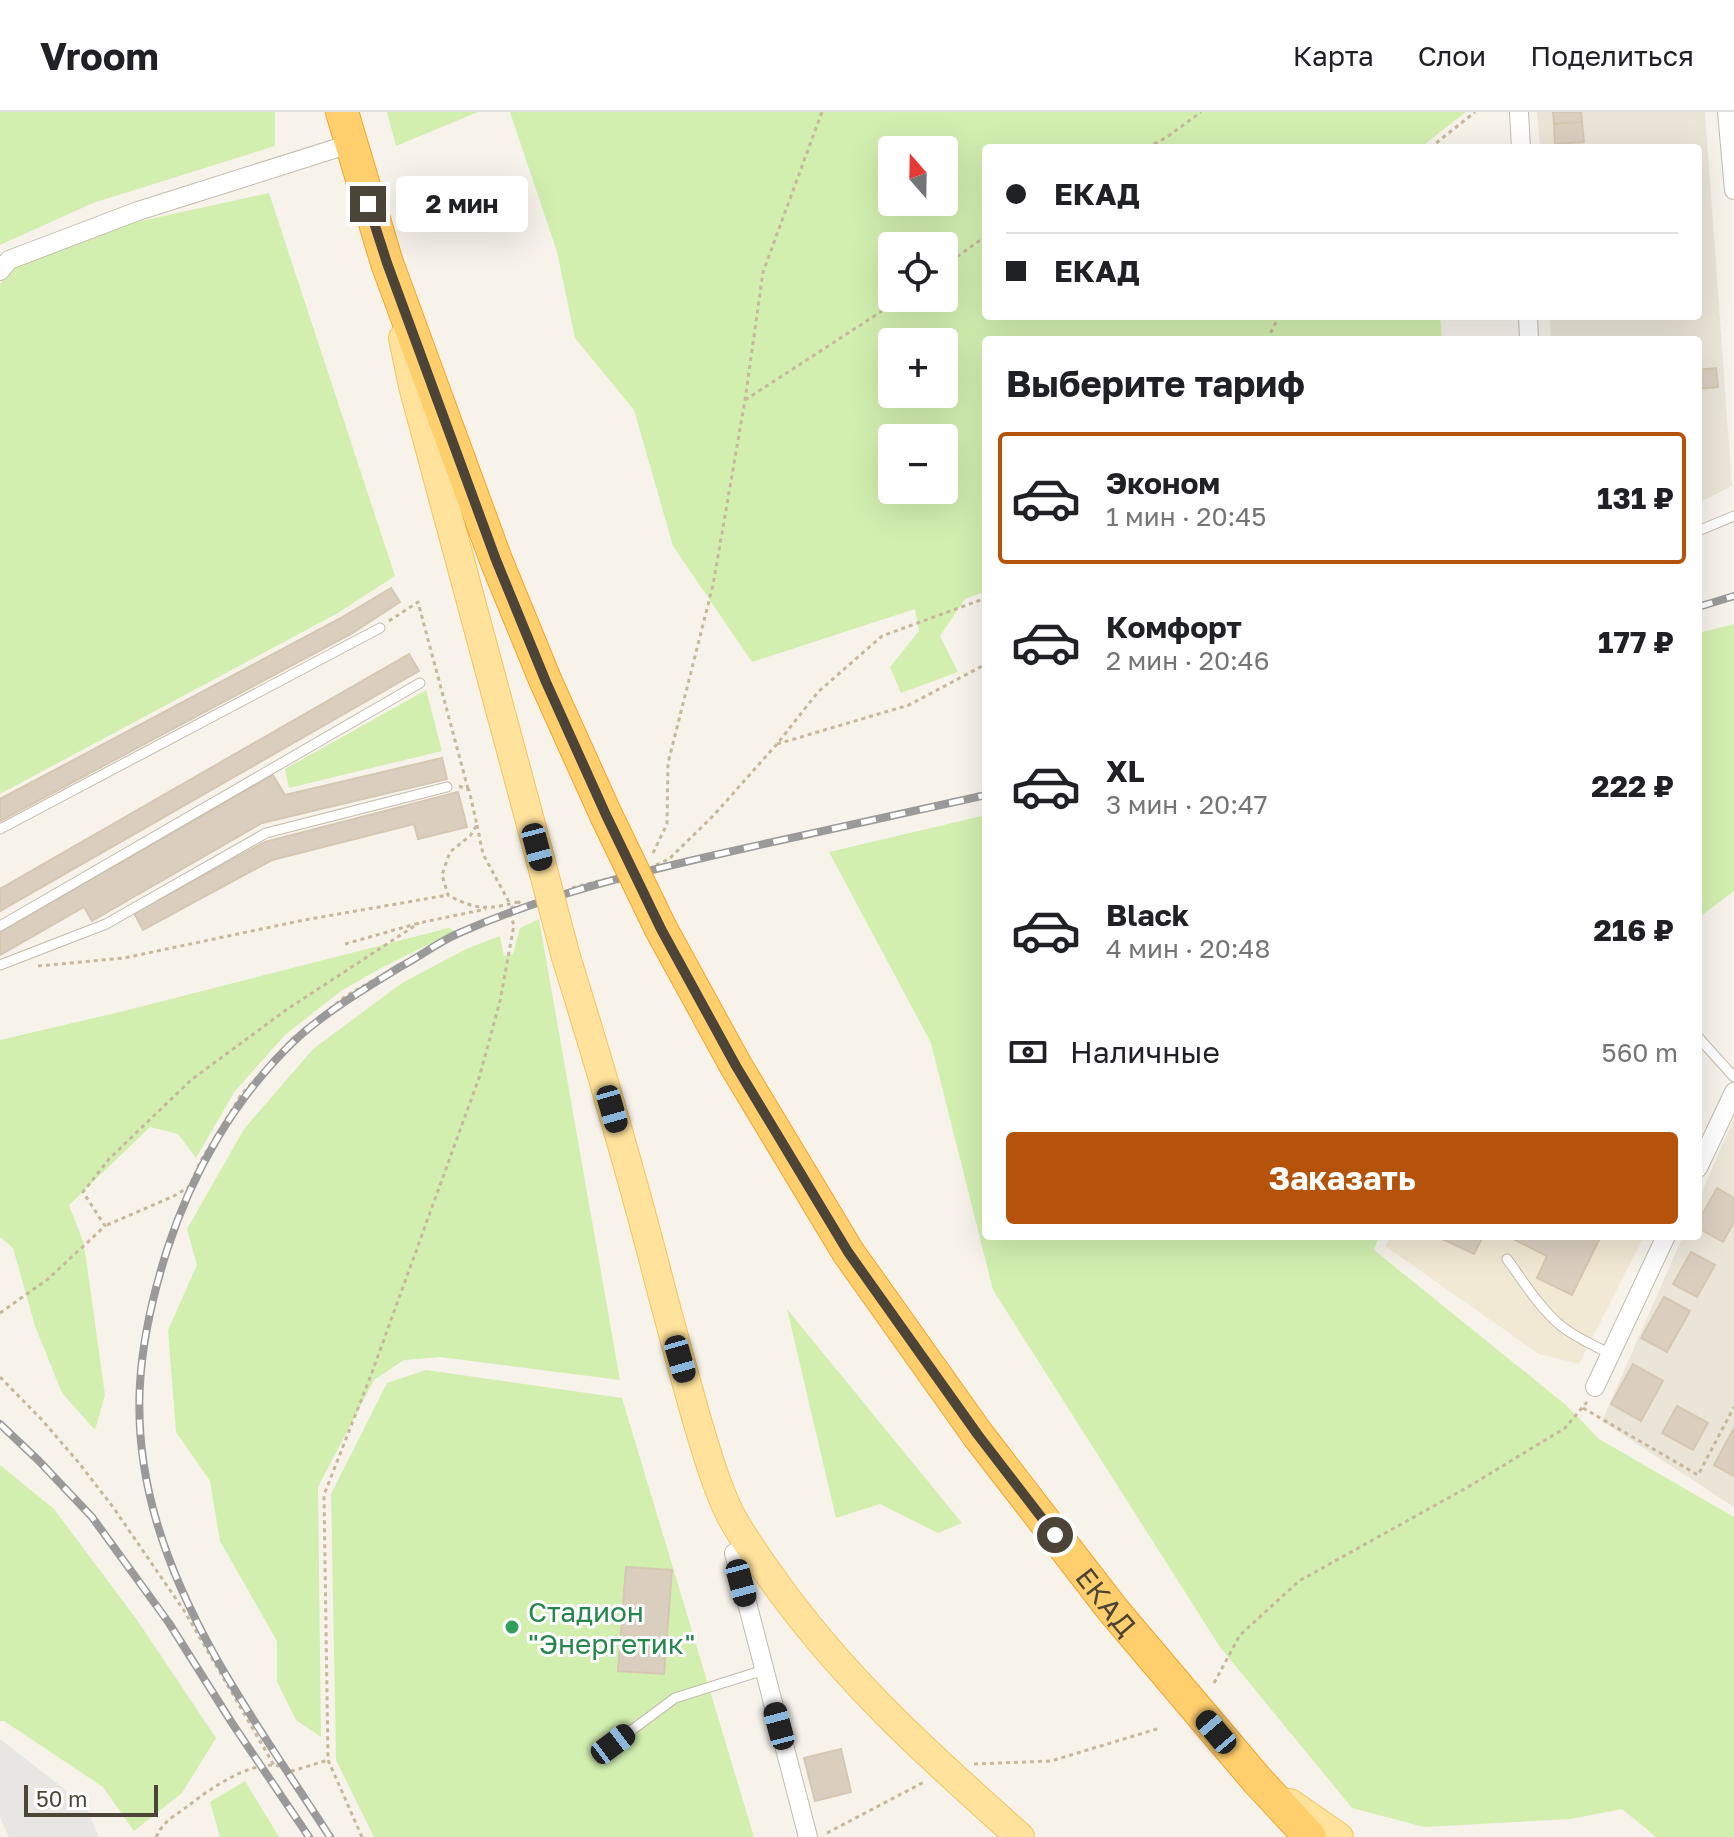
<!DOCTYPE html>
<html lang="ru">
<meta charset="utf-8">
<style>
body{margin:0;font-family:"Golos Text",sans-serif;background:#f2f2f2;color:#202124;height:100vh;display:flex;flex-direction:column;font-size:30px;white-space:nowrap}
*{box-sizing:border-box;margin:0}
p{font-size:26px;color:#757577}
.icon{flex:none;width:44px;height:44px;fill:none;stroke:currentColor;stroke-width:2;stroke-linecap:round;stroke-linejoin:round}
.map{position:relative;flex:1;overflow:hidden}
.panel{position:absolute;left:982px;top:224px;width:720px;height:904px;display:flex;flex-direction:column;background:#fff;border-radius:8px;box-shadow:0 8px 32px #0002}
.panel>*{flex:none}
.banner{position:absolute;left:982px;top:32px;width:720px;height:176px;border-radius:8px;box-shadow:0 8px 32px #0002;display:grid;align-content:center;height:176px;padding:0 24px;background:#fff}
.needle{width:52px;rotate:340deg}
.controls{position:absolute;left:878px;top:24px;display:grid;gap:16px}
.controls a{display:grid;place-items:center;width:80px;height:80px;border-radius:8px;background:#fff;box-shadow:0 8px 32px #0002;font-size:40px}
.scale{position:absolute;left:24px;bottom:20px;width:134px;box-sizing:border-box;padding-left:8px;border:4px solid #4c4437;border-top:0;font-size:22px;line-height:28px;white-space:nowrap;color:#4c4437;-webkit-text-stroke:6px #fff;paint-order:stroke}
.end{position:absolute;width:36px;height:36px;margin:-18px;border:10px solid #4c4437;background:#fff;box-shadow:0 0 0 4px #fff}
.from{border-radius:50%}
.bubble{position:absolute;height:56px;border-radius:8px;background:#fff;box-shadow:0 8px 32px #0002;font-size:26px;font-weight:700;line-height:56px;text-align:center}
.car{position:absolute;width:24px;height:48px;margin:-24px -12px;border-radius:10px;box-shadow:0 0 6px 2px #0007;background:linear-gradient(#222 24%,#8ab4d8 0 40%,#222 0 76%,#8ab4d8 0 86%,#222 0)}
.banner b{display:flex;align-items:center;gap:28px;height:76px;font-size:30px}
.banner b+b{border-top:2px solid #e0e0e0}
.banner i{width:20px;height:20px;background:#202124}
ul{padding:0;list-style:none}
li{display:flex;align-items:center;gap:24px;height:132px;margin:0 16px 12px;padding:0 8px;border:4px solid transparent;border-radius:8px}
li div{flex:1}
li b{display:block;font-size:30px}
li em{font-style:normal;font-weight:700}
li.current{border-color:#b45309}
li>.icon{width:72px;height:72px;stroke-width:1.5}
h2{padding:0 24px;font-size:36px;line-height:96px}
.pay{display:flex;align-items:center;gap:20px;height:88px;padding:0 24px;font-size:30px}
.pay p{margin-inline-start:auto}
.primary-button{display:flex;gap:16px;margin-top:auto;padding:16px 24px}
.primary-button a{flex:1;height:92px;border-radius:8px;background:#b45309;color:#fff;font-size:32px;font-weight:700;line-height:92px;text-align:center}
header{display:flex;align-items:center;gap:48px;box-sizing:border-box;height:112px;padding:0 40px;background:#fff;border-bottom:2px solid #e0e0e0}
header strong{font-size:38px}
nav{display:flex;gap:44px;margin-inline-start:auto;font-size:28px}
.map>svg:first-child{display:block}
</style>
<header>
<strong>Vroom</strong>
<nav><a>Карта</a><a>Слои</a><a>Поделиться</a></nav>
</header>
<div class="map">
<svg width="1734" height="1725" viewBox="0 0 1734 1725">
<rect width="100%" height="100%" fill="#f7f3eb"/>
<g fill="#ebe5d8">
<polygon points="1537,0 1705,0 1732,374 1698,391 1698,228 1551,228 1549,204 1698,204 1698,36 1540,36"/>
<polygon points="1734,1006 1734,1395 1602,1309 1683,1124 1698,1124 1698,1089"/>
</g>
<polygon fill="#f1e9d3" points="1391,1124 1644,1124 1579,1252 1539,1242 1385,1134"/>
<g fill="#d2efb0" fill-rule="evenodd">
<polygon points="0,0 275,0 275,34 93,91 0,133"/>
<polygon points="387,0 478,0 396,34"/>
<path d="M510 0H1466L1426 31V36H986V204H1440L1442 228H986V479L965 487 940 524 958 560 901 581 890 555 919 519 915 497 752 550 673 434 634 298 575 226 557 140ZM892 38H944V90H892ZM892 134H944V186H892ZM892 230H944V282H892ZM892 326H944V378H892Z"/>
<polygon points="269,81 395,464 338,501 0,682 0,172 12,157 118,114"/>
<polygon points="1734,512 1734,779 1698,806 1698,521"/>
<polygon points="426,578 442,639 289,676 285,657"/>
<polygon points="986,703 986,1124 1379,1124 1374,1138 1566,1293 1599,1327 1734,1405 1734,1725 1656,1725 1622,1697 1571,1707 1424,1715 1352,1696 1220,1535 993,1178 931,931 829,740"/>
<polygon points="539,807 620,1268 440,1245 404,1248 374,1268 318,1375 321,1625 296,1608 277,1570 277,1529 220,1429 210,1369 176,1320 168,1218 197,1153 187,1117 244,1017 313,937 402,871 466,837 500,824 504,844 513,842 520,816"/>
<polygon points="449,816 456,819 383,855 341,879 285,923 235,979 196,1046 178,1022 150,1015 69,1093 84,1132 105,1283 95,1318 62,1281 35,1214 13,1136 0,1125 0,928 124,899"/>
<polygon points="787,1197 962,1411 938,1421 880,1392 836,1406"/>
<polygon points="426,1258 622,1286 754,1725 374,1725 336,1648 331,1382 387,1271"/>
<polygon points="0,1353 54,1397 137,1508 216,1626 182,1681 134,1719 103,1675 4,1609 0,1609"/>
<polygon points="245,1669 279,1725 220,1725 210,1690"/>
</g>
<polygon fill="#e8e6e2" points="0,1627 85,1693 99,1725 9,1725 0,1705"/>
<g fill="#dacfbf" stroke="#d5c7b1" stroke-width="2">
<polygon points="1553,0 1581,0 1582,10 1554,12"/>
<polygon points="1582,10 1584,30 1555,32 1554,12"/>
<polygon points="1716,256 1718,275 1698,277 1698,258"/>
<polygon points="391,476 400,490 351,522 0,709 0,687 339,507"/>
<polygon points="409,542 419,559 0,799 0,777"/>
<polygon points="442,646 447,667 262,711 92,809 84,795 0,843 0,820 273,663 285,683"/>
<polygon points="458,680 467,715 418,727 414,712 272,748 143,818 134,801 265,730"/>
<polygon points="1717,1076 1734,1086 1734,1110 1723,1130 1698,1116 1698,1110"/>
<polygon points="1443,1124 1483,1124 1474,1142 1442,1127"/>
<polygon points="1507,1124 1601,1124 1572,1183 1537,1166 1547,1144"/>
<polygon points="1691,1140 1715,1153 1697,1185 1673,1172"/>
<polygon points="1664,1185 1690,1199 1667,1240 1641,1226"/>
<polygon points="1633,1252 1663,1269 1641,1309 1611,1292"/>
<polygon points="1677,1294 1708,1311 1693,1338 1662,1321"/>
<polygon points="1734,1316 1734,1364 1714,1353"/>
<polygon points="626,1455 672,1458 664,1562 618,1559"/>
<polygon points="841,1637 851,1680 815,1689 804,1646"/>
</g>
<g fill="none" stroke-linecap="round" stroke-linejoin="round">
<defs>
<g id="lane">
<polyline points="1698,419 1734,404"/>
<polyline points="0,717 380,516"/>
<polyline points="0,814 420,571"/>
<polyline points="0,853 106,812 266,721 447,675"/>
<polyline points="1698,925 1734,965"/>
<path d="M1507 1147C1523 1169 1539 1195 1560 1213 1575 1225 1594 1234 1611 1242"/>
<polyline points="613,1632 675,1586 764,1558"/>
</g>
<g id="street">
<polyline points="1519,0 1521,36"/>
<polyline points="1727,0 1734,78"/>
<polyline points="0,159 9,148 138,99 350,32"/>
<polyline points="1528,204 1529,228"/>
<polyline points="1698,1056 1734,980"/>
<polyline points="1595,1275 1666,1124"/>
<polyline points="750,1435 734,1441 808,1725"/>
</g>
<g id="primary">
<polyline points="403,226 413,274 537,735"/>
<path d="M566 845C599 951 630 1057 658 1165 670 1212 683 1258 696 1305 706 1338 715 1371 730 1402 745 1430 765 1457 784 1483 853 1576 934 1648 1020 1725"/>
<polyline points="1290,1691 1339,1725"/>
</g>
<g id="highway">
<polyline points="342,0 387,151 496,448 546,570 606,703"/>
<path id="s1" d="M661 817 736 954 848 1140 978 1323 1113 1498 1257 1668 1310 1725"/>
</g>
</defs>
<use href="#lane" stroke="#c4bbac" stroke-width="11"/>
<use href="#street" stroke="#c4bbac" stroke-width="20"/>
<use href="#primary" stroke="#f1c45f" stroke-width="30"/>
<use href="#highway" stroke="#eea62d" stroke-width="34"/>
<g stroke="#c7b79b" stroke-width="3" stroke-dasharray="4 4" stroke-linecap="butt">
<polyline points="1147,36 1167,25 1201,0"/>
<polyline points="1430,36 1475,0"/>
<polyline points="944,154 986,124"/>
<polyline points="1267,228 1279,204"/>
<polyline points="745,288 902,186"/>
<polyline points="389,509 418,490 468,677"/>
<polyline points="777,632 909,593 986,552"/>
<path d="M459 674 469 678 477 713 470 724 450 740 442 763 448 783C475 798 488 798 518 790"/>
<polyline points="477,713 483,742 510,792"/>
<polyline points="653,741 667,712 668,651 713,473 745,288 763,160 822,0"/>
<polyline points="656,753 669,747 713,704 777,632 818,580 882,524 986,486"/>
<polyline points="572,776 611,766"/>
<polyline points="345,832 419,811 486,797"/>
<polyline points="38,854 124,846 304,808 448,783"/>
<polyline points="107,1113 174,1084 190,1074 200,1050 241,983 292,927 346,884 456,820 504,802 514,794"/>
<polyline points="0,1201 48,1167 105,1114 83,1080 109,1047 191,968 286,898 419,811"/>
<polyline points="0,1265 42,1308 79,1351 113,1395 185,1500 275,1655"/>
<polyline points="1583,1296 1698,1363 1734,1295"/>
<polyline points="1214,1571 1240,1523 1299,1469 1468,1375 1565,1316 1587,1290"/>
<polyline points="974,1652 1051,1649 1160,1616"/>
<polyline points="827,1721 926,1669"/>
<path d="M156 1725C159 1721 160 1717 163 1714 169 1706 180 1700 188 1694 211 1676 262 1639 292 1659L328 1648"/>
<polyline points="362,1725 328,1648 324,1383 371,1263 479,966 500,889 514,813 510,802 520,789"/>
</g>
<use href="#lane" stroke="#fff" stroke-width="9"/>
<use href="#street" stroke="#fff" stroke-width="18"/>
<use href="#primary" stroke="#ffe29b" stroke-width="28"/>
<use href="#highway" stroke="#ffce6d" stroke-width="32"/>
<defs>
<g id="rail">
<polyline points="1698,495 1734,484"/>
<polyline points="0,1312 39,1349 92,1405 169,1511 232,1611 309,1725"/>
<path d="M330 1725C266 1625 191 1526 157 1411 128 1314 137 1233 167 1138 192 1061 234 987 293 930 325 900 363 878 400 855 419 845 437 831 457 822 549 781 648 758 746 736 826 718 906 701 986 683"/>
</g>
</defs>
<use href="#rail" stroke="#9a9a9a" stroke-width="8"/>
<use href="#rail" stroke="#fff" stroke-width="5" stroke-dasharray="15" stroke-linecap="butt"/>
<defs>
<polyline id="primary-bridge" points="537,735 566,845"/>
<polyline id="highway-bridge" points="606,703 661,817"/>
</defs>
<use href="#primary-bridge" stroke="#f1c45f" stroke-width="30" stroke-linecap="butt"/>
<use href="#highway-bridge" stroke="#eea62d" stroke-width="34" stroke-linecap="butt"/>
<use href="#primary-bridge" stroke="#ffe29b" stroke-width="28"/>
<use href="#highway-bridge" stroke="#ffce6d" stroke-width="32"/>
</g>
<g fill="none" stroke-linecap="round" stroke-linejoin="round">
<polyline stroke="#4c4437" stroke-width="10" points="368,92 387,151 496,448 546,570 606,703 661,817 736,954 848,1140 978,1323 1055,1423"/>
</g>
<circle fill="#2e9e5b" stroke="#fff" stroke-width="3" cx="512" cy="1515" r="8"/>
<g text-anchor="middle" dominant-baseline="central" stroke-width="6" stroke-linejoin="round" paint-order="stroke">
<g font-size="28" fill="#4c4437" stroke="#fff">
<text stroke="none"><textPath href="#s1" startOffset="808">ЕКАД</textPath></text>
</g>
<g font-size="28" fill="#27864d" stroke="#fff" text-anchor="start">
<text x="528" y="1499">Стадион<tspan x="528" dy="32">"Энергетик"</tspan></text>
</g>
</g>
</svg>
<div class="controls">
<a><svg class="needle" viewBox="-14 -14 28 28"><path d="M0-13l5 13h-10z" fill="#e53935"/><path d="M0 13l5-13h-10z" fill="#757577"/></svg></a>
<a><svg class="icon" aria-label="locate" viewBox="0 0 24 24"><circle cx="12" cy="12" r="6"/><path d="M12 2v4M12 18v4M2 12h4M18 12h4"/></svg></a>
<a>+</a>
<a>−</a>
</div>
<div class="scale">50 m</div>
<i class="end from" style="left:1055px;top:1423px"></i>
<i class="end" style="left:368px;top:92px"></i>
<div class="bubble" style="left:396px;top:64px;width:132px">2 мин</div>
<i class="car" style="left:537px;top:735px;rotate:165deg"></i>
<i class="car" style="left:612px;top:997px;rotate:164deg"></i>
<i class="car" style="left:680px;top:1247px;rotate:164deg"></i>
<i class="car" style="left:741px;top:1471px;rotate:165deg"></i>
<i class="car" style="left:779px;top:1614px;rotate:345deg"></i>
<i class="car" style="left:1216px;top:1620px;rotate:320deg"></i>
<i class="car" style="left:613px;top:1632px;rotate:53deg"></i>
<div class="banner">
<b><i class="from"></i>ЕКАД</b>
<b><i></i>ЕКАД</b>
</div>
<section class="panel">
<h2>Выберите тариф</h2>
<ul>
<li class="current"><svg class="icon" aria-label="car" viewBox="0 0 24 24"><path d="M5 17H2v-5l4-1 3-4h7l3 4 3 1v5h-3M9 17h6M6 11h13"/><circle cx="7" cy="17" r="2"/><circle cx="17" cy="17" r="2"/></svg><div><b>Эконом</b><p>1 мин · 20:45</p></div><em>131 ₽</em></li>
<li><svg class="icon" aria-label="car" viewBox="0 0 24 24"><path d="M5 17H2v-5l4-1 3-4h7l3 4 3 1v5h-3M9 17h6M6 11h13"/><circle cx="7" cy="17" r="2"/><circle cx="17" cy="17" r="2"/></svg><div><b>Комфорт</b><p>2 мин · 20:46</p></div><em>177 ₽</em></li>
<li><svg class="icon" aria-label="car" viewBox="0 0 24 24"><path d="M5 17H2v-5l4-1 3-4h7l3 4 3 1v5h-3M9 17h6M6 11h13"/><circle cx="7" cy="17" r="2"/><circle cx="17" cy="17" r="2"/></svg><div><b>XL</b><p>3 мин · 20:47</p></div><em>222 ₽</em></li>
<li><svg class="icon" aria-label="car" viewBox="0 0 24 24"><path d="M5 17H2v-5l4-1 3-4h7l3 4 3 1v5h-3M9 17h6M6 11h13"/><circle cx="7" cy="17" r="2"/><circle cx="17" cy="17" r="2"/></svg><div><b>Black</b><p>4 мин · 20:48</p></div><em>216 ₽</em></li>
</ul>
<div class="pay"><svg class="icon" aria-label="cash" viewBox="0 0 24 24"><path d="M3 7h18v10H3z"/><circle cx="12" cy="12" r="2"/></svg>Наличные<p>560 m</p></div>
<div class="primary-button"><a>Заказать</a></div>
</section>
</div>
